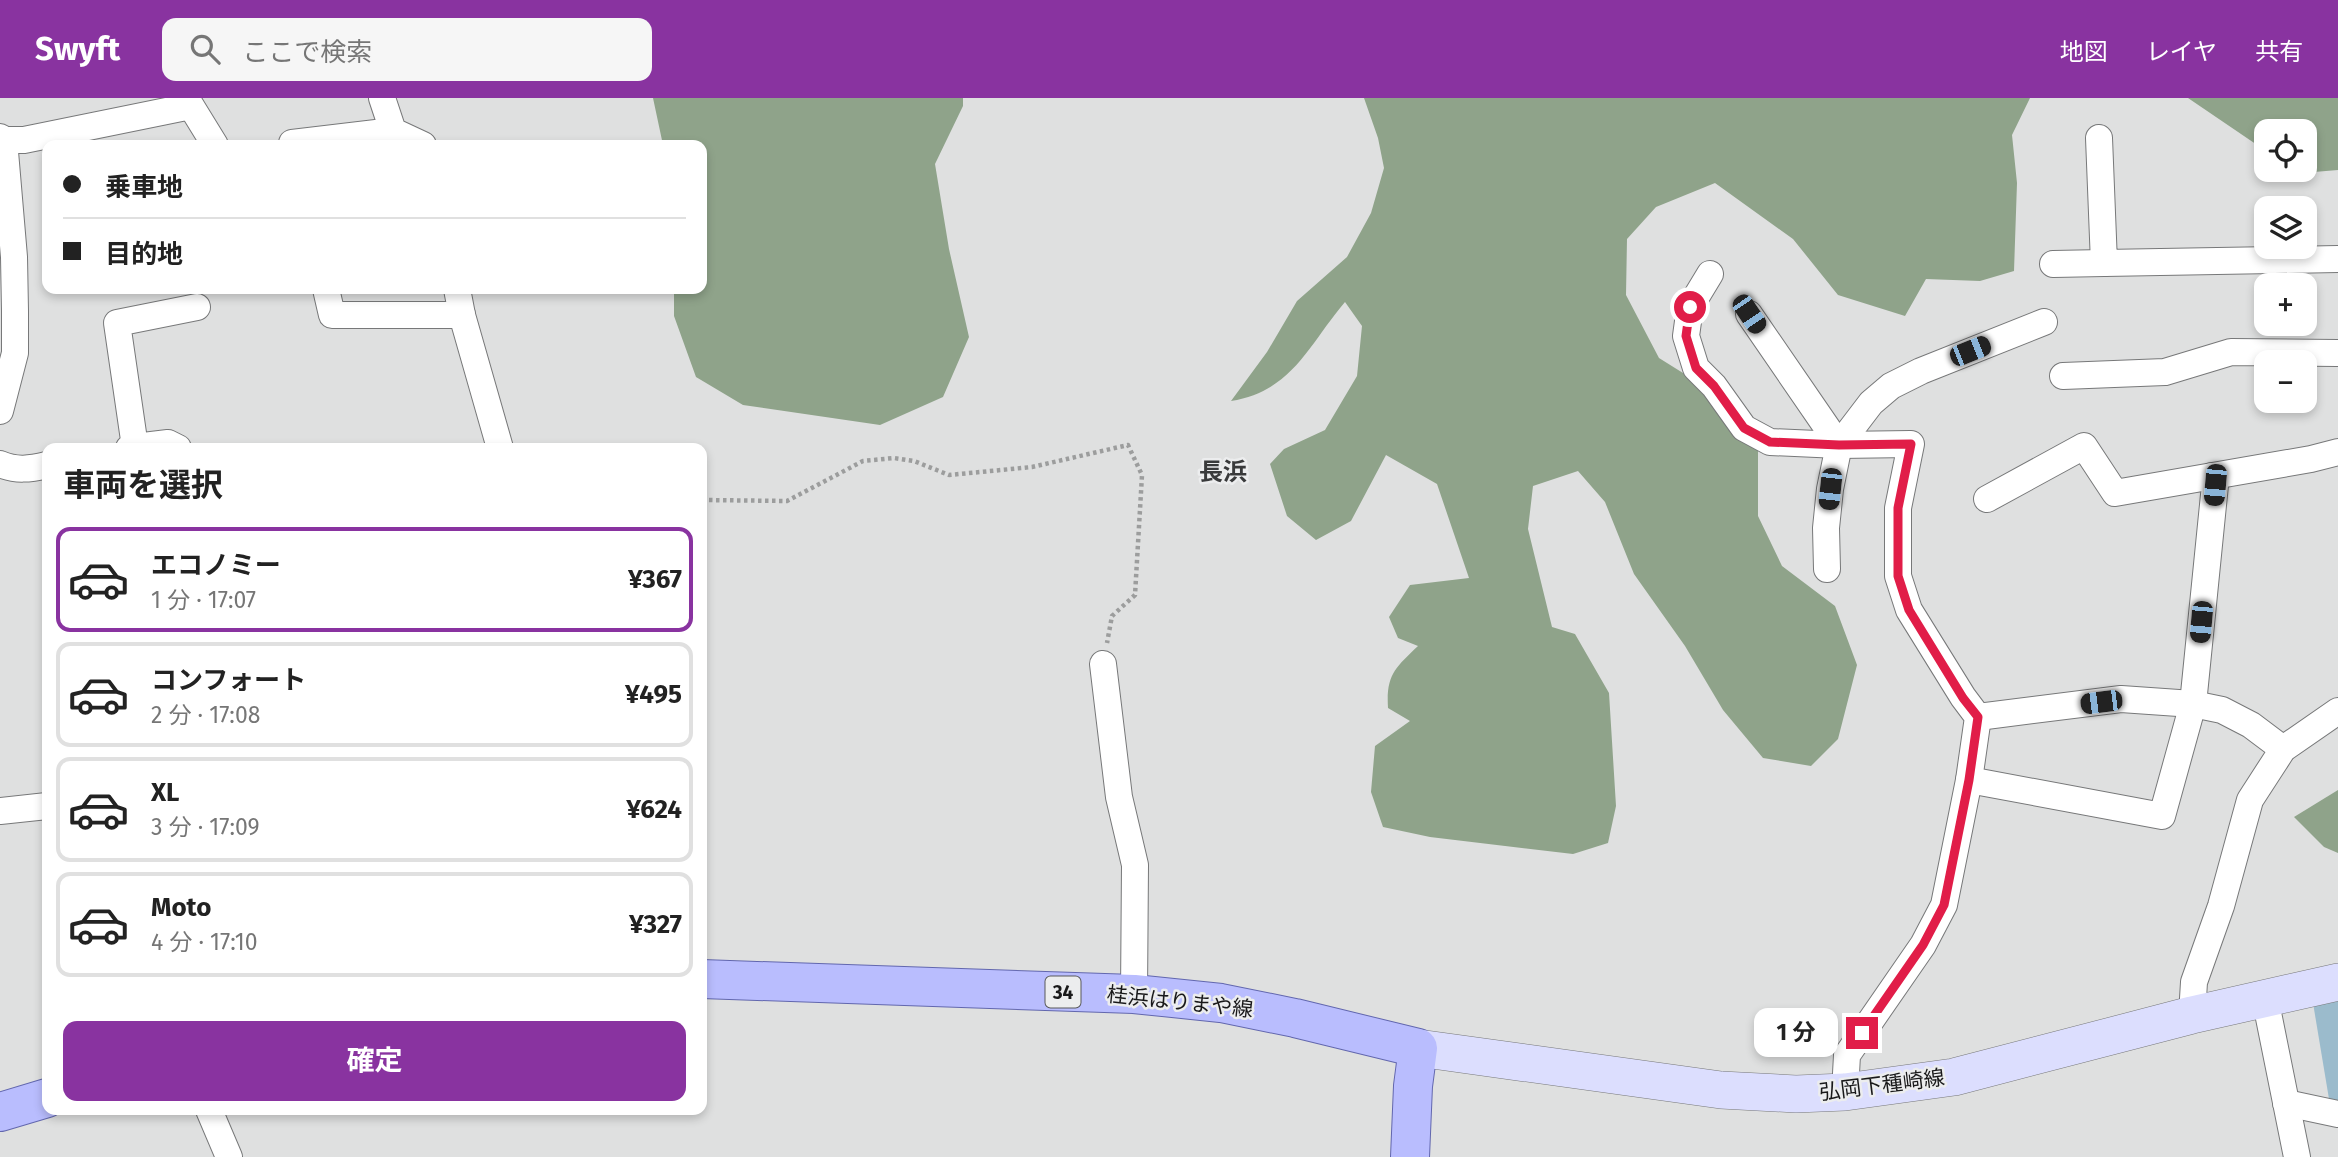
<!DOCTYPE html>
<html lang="ja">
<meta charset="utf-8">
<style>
body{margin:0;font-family:"Fira Sans","Noto Sans JP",sans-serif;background:#f6f6f6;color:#222;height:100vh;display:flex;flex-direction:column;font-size:26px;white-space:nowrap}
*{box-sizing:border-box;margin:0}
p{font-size:23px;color:#767676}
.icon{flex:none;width:38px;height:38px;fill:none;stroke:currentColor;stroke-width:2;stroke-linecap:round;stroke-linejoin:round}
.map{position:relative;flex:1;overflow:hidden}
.sheet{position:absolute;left:42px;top:345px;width:665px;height:672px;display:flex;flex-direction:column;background:#fff;border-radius:14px;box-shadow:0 4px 10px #0003}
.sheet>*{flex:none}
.hud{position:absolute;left:42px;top:42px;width:665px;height:154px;border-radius:14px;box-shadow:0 4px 10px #0003;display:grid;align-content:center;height:154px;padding:0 21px;background:#fff}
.buttons{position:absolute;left:2254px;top:21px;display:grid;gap:14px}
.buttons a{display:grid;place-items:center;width:63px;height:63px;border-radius:14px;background:#fff;box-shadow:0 4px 10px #0003;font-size:35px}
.end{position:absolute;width:32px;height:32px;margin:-16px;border:9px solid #e11d48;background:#fff;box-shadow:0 0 0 4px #fff}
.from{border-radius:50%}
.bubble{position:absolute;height:49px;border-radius:14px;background:#fff;box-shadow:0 4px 10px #0003;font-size:23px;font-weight:700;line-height:49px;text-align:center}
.car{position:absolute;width:21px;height:42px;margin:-21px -10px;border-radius:9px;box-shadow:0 0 5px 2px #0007;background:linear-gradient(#222 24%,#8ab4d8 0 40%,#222 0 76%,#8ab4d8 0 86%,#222 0)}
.hud b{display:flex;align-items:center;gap:24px;height:66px;font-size:26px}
.hud b+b{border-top:2px solid #e0e0e0}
.hud i{width:18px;height:18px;background:#222}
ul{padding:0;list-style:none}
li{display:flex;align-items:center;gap:21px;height:105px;margin:0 14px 10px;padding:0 7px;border:4px solid #e0e0e0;border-radius:14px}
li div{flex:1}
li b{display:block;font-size:26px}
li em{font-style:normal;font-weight:700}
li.on{border-color:#8933a0}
li>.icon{width:63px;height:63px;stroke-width:1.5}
h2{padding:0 21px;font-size:32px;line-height:84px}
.button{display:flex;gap:14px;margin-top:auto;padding:14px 21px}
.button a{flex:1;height:80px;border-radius:14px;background:#8933a0;color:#fff;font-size:28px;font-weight:700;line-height:80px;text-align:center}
header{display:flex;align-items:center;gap:42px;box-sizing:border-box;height:98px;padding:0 35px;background:#8933a0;color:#fff}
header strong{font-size:33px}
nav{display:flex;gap:38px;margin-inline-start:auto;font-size:24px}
.search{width:490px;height:63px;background:#f6f6f6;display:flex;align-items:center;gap:18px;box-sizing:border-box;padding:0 24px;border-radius:14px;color:#767676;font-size:26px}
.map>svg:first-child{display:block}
</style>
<header>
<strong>Swyft</strong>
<div class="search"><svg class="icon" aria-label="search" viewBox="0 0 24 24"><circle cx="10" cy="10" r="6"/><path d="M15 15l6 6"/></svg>ここで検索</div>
<nav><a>地図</a><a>レイヤ</a><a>共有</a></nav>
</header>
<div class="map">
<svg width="2338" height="1059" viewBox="0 0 2338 1059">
<rect width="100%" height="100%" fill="#dfe0e0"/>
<g fill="#8fa38a">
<polygon points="653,0 963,0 963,8 935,66 949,151 969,239 943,299 880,327 743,307 696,279 674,218 674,191 702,191 702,47 663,47"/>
<path d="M1364 0H2030L2012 37 2017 85 2014 173 1980 183 1926 181 1905 218 1838 197 1793 141 1715 85 1656 109 1627 141 1626 197 1659 260 1715 295 1758 351V418L1782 468 1835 508 1857 567 1838 641 1811 668 1763 660 1723 612 1685 548 1634 476 1605 404 1578 373 1533 388 1528 431 1552 529 1575 536 1609 595 1616 708 1608 745 1573 756 1430 739 1383 729 1371 694 1375 648 1410 623 1388 610C1386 577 1395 570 1418 548L1398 540 1389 519 1410 487 1469 480 1437 386 1386 357 1351 423 1316 442 1287 418 1270 366 1284 351 1325 332 1357 278 1362 228 1345 204C1309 246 1293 293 1231 303L1267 254 1297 203 1347 159 1371 115 1384 70 1378 40Z"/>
<polygon points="2188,0 2338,0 2338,72 2314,74 2305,70 2305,33 2266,33 2266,53"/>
<polygon points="2338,692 2338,755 2324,749 2294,719"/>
</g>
<polygon fill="#9bbbcc" points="2338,899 2338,1003 2329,1001 2313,905"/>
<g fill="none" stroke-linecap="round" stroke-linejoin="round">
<defs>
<g id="minor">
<polyline points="382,0 393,33 423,47"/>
<polyline points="0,39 4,42 24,42 191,8 215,47"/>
<polyline points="2099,40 2104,165 2338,161"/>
<polyline points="293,47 292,45 393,33"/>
<polyline points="2053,166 2104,165"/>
<polyline points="1710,176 1690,209 1686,238 1696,270 1714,288 1744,330 1770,344 1839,347 1911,346 1898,410 1898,478 1909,512 1963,599 1978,619 1969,682 1944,807 1923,847 1847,957 1845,994"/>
<polyline points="326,191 332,217 462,217"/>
<polyline points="457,191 462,217 500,350"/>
<polyline points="1749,216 1839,347"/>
<polyline points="2063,278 2165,274 2231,254 2338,255"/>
<polyline points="0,313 15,255 15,213 14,159 4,42"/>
<polyline points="135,349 168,345 178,350"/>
<polyline points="129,350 135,349 117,225 197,209"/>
<path d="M0 366C16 373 30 371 47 367"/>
<polyline points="1987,401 2084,348 2115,395 2311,361 2338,354"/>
<polyline points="1827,471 1826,430 1830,391 1839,347 1871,305 1891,288 1921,273 2044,224"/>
<polyline points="1103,566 1119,699 1135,767 1134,896"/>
<polyline points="1978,619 2121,601 2193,606 2222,612 2251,627 2283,651"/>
<polyline points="1969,682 2162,718 2193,606 2215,387 2212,378"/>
<polyline points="0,713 47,708"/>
<polyline points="2265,900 2297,1059"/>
<polyline points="2192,917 2194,884 2221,808 2250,702 2283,651 2338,613"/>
<polyline points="2286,1005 2338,1016"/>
<polyline points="209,1012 229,1059"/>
</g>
<polyline id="secondary" points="1418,950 1721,992 1796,996 1845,994 1954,979 2192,917 2338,884"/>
<g id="primary">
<polyline points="702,881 1134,896 1221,905 1295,920 1418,950 1413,988 1410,1059"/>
<polyline points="0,1014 47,1000"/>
</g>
</defs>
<use href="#minor" stroke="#777879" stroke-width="28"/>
<use href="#secondary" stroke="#777879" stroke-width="38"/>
<use href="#primary" stroke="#6267ae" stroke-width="40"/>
<polyline stroke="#9c9d9d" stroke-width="4.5" stroke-dasharray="3.5 3.5" stroke-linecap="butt" points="702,402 787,403 863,363 894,360 914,363 949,377 1032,369 1128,347 1142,377 1135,497 1112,518 1107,545"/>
<use href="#minor" stroke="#fff" stroke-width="26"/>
<use href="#secondary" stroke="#dcdefe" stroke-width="37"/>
<use href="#primary" stroke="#b9bdfe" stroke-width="38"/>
</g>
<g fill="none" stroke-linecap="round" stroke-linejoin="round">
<polyline stroke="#e11d48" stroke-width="9" points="1690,209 1686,238 1696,270 1714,288 1744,330 1770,344 1839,347 1911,346 1898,410 1898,478 1909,512 1963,600 1978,619 1969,682 1944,807 1923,847 1862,935"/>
</g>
<g text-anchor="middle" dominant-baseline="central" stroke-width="5" stroke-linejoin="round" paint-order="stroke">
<rect fill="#ecedee" stroke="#58595a" stroke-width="2" x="1045.5" y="878.5" width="35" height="31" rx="5"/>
<g font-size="19" font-weight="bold" fill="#19191a">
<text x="1063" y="894">34</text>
</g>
<g font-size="21" fill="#19191a" stroke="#ecedee">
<text transform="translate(1180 904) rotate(6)">桂浜はりまや線</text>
<text transform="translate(1882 987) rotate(-7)">弘岡下種崎線</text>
</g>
<g font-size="24" font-weight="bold" fill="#393a3b" stroke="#ecedee">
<text x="1223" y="374">長浜</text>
</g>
</g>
</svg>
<div class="buttons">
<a><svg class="icon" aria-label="locate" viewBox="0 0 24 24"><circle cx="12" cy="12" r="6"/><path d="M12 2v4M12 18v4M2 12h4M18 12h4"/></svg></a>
<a><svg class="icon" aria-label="layers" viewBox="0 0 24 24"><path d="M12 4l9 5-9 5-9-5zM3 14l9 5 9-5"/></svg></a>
<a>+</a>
<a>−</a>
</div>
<i class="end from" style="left:1690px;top:209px"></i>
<i class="end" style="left:1862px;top:935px"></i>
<div class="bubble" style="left:1754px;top:910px;width:84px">1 分</div>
<i class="car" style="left:1749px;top:216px;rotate:146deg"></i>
<i class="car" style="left:1970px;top:253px;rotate:68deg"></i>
<i class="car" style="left:2215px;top:387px;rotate:185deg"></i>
<i class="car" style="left:1830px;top:391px;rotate:186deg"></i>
<i class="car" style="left:2201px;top:524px;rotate:185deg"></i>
<i class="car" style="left:2101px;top:604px;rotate:263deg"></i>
<div class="hud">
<b><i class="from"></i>乗車地</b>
<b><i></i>目的地</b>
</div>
<section class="sheet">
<h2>車両を選択</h2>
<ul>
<li class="on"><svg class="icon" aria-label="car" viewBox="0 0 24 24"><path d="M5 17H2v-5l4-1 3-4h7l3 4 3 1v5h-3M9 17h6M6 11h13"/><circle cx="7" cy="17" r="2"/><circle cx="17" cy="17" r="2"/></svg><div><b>エコノミー</b><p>1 分 · 17:07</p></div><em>¥367</em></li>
<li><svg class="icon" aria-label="car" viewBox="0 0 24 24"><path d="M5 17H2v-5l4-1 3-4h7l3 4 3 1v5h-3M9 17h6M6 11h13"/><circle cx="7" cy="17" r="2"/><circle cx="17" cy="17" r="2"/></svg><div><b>コンフォート</b><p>2 分 · 17:08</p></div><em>¥495</em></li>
<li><svg class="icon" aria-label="car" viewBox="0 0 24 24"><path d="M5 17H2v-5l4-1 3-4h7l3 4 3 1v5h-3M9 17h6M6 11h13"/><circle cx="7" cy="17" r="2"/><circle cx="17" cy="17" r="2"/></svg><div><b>XL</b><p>3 分 · 17:09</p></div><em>¥624</em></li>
<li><svg class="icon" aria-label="car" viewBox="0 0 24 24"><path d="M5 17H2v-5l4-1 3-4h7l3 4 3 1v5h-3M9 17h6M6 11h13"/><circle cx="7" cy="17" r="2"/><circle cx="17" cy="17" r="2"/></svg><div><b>Moto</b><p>4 分 · 17:10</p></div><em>¥327</em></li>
</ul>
<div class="button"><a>確定</a></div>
</section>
</div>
